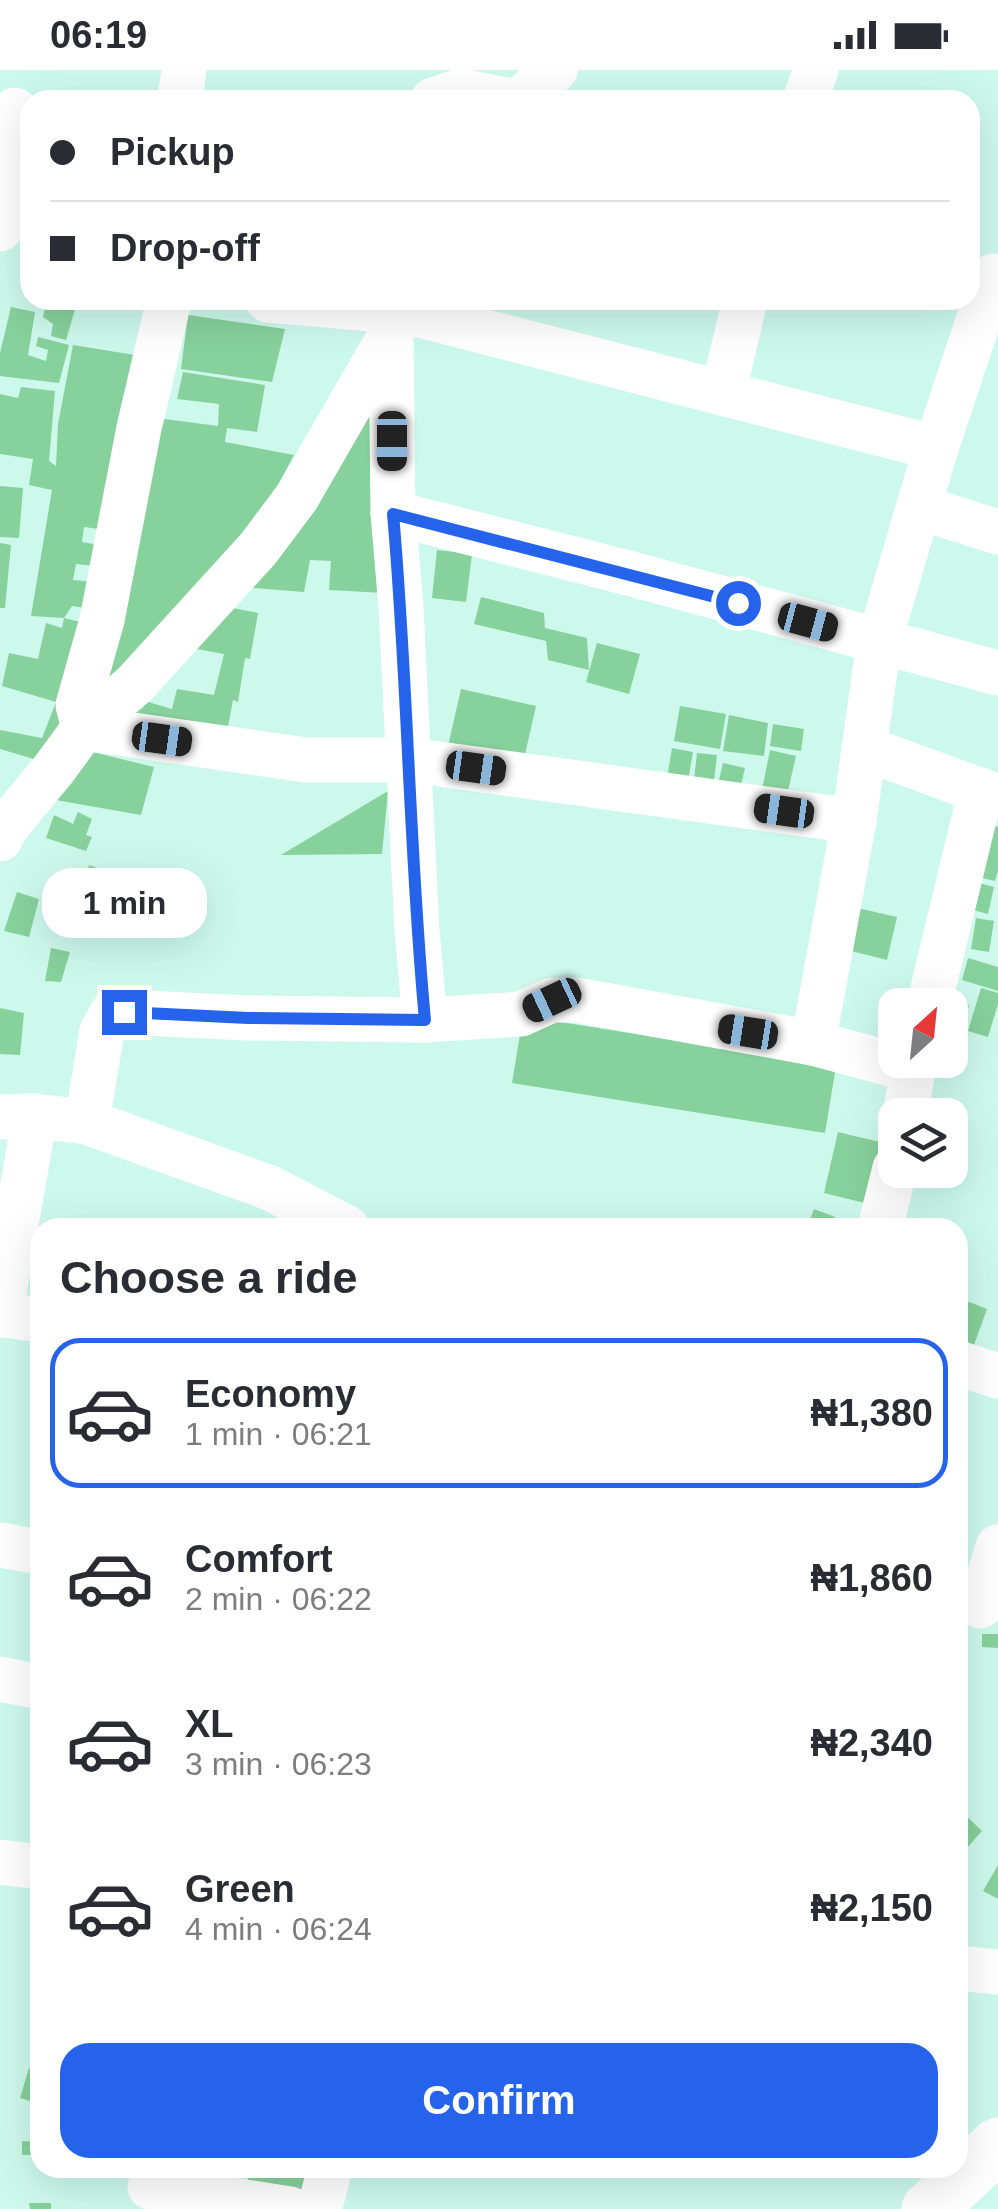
<!DOCTYPE html>
<meta charset="utf-8">
<style>
body{margin:0;font-family:Helvetica,sans-serif;background:#f7f7f7;color:#2b2b33;height:100vh;display:flex;flex-direction:column;font-size:38px;white-space:nowrap}
*{box-sizing:border-box;margin:0}
p{font-size:32px;color:#7c7c81}
.icon{flex:none;width:55px;height:55px;fill:none;stroke:currentColor;stroke-width:2;stroke-linecap:round;stroke-linejoin:round}
.map{position:relative;flex:1;overflow:hidden}
.side{position:absolute;left:30px;top:1148px;width:938px;height:960px;display:flex;flex-direction:column;background:#fff;border-radius:30px;box-shadow:0 10px 40px #0002}
.side>*{flex:none}
.top-card{position:absolute;left:20px;top:20px;width:960px;height:220px;border-radius:30px;box-shadow:0 10px 40px #0002;display:grid;align-content:center;height:220px;padding:0 30px;background:#fff}
.needle{width:65px;rotate:27deg}
.tools{position:absolute;left:878px;top:918px;display:grid;gap:20px}
.tools a{display:grid;place-items:center;width:90px;height:90px;border-radius:20px;background:#fff;box-shadow:0 10px 40px #0002;font-size:50px}
.end{position:absolute;width:45px;height:45px;margin:-22px;border:12px solid #2563eb;background:#fff;box-shadow:0 0 0 5px #fff}
.from{border-radius:50%}
.bubble{position:absolute;height:70px;border-radius:30px;background:#fff;box-shadow:0 10px 40px #0002;font-size:32px;font-weight:700;line-height:70px;text-align:center}
.car{position:absolute;width:30px;height:60px;margin:-30px -15px;border-radius:12px;box-shadow:0 0 8px 2px #0007;background:linear-gradient(#222 24%,#8ab4d8 0 40%,#222 0 76%,#8ab4d8 0 86%,#222 0)}
.top-card b{display:flex;align-items:center;gap:35px;height:95px;font-size:38px}
.top-card b+b{border-top:2px solid #e1e1e2}
.top-card i{width:25px;height:25px;background:#2b2b33}
ul{padding:0;list-style:none}
li{display:flex;align-items:center;gap:30px;height:150px;margin:0 20px 15px;padding:0 10px;border:5px solid transparent;border-radius:30px}
li div{flex:1}
li b{display:block;font-size:38px}
li em{font-style:normal;font-weight:700}
li.on{border-color:#2563eb}
li>.icon{width:90px;height:90px;stroke-width:1.5}
h2{padding:0 30px;font-size:45px;line-height:120px}
.cta{display:flex;gap:20px;margin-top:auto;padding:20px 30px}
.cta a{flex:1;height:115px;border-radius:30px;background:#2563eb;color:#fff;font-size:40px;font-weight:700;line-height:115px;text-align:center}
.status{display:flex;justify-content:space-between;align-items:center;height:70px;padding:0 50px;background:#fff;direction:ltr}
.status svg{height:28px;fill:currentColor}
.map>svg:first-child{display:block}
</style>
<div class="status"><b>06:19</b><svg viewBox="0 0 49 12"><path d="M0 12V9h3v3zM5 12V6h3v6zM10 12V3h3v9zM15 12V0h3v12zM26 1h20v11H26zM47 4h2v5h-2z"/></svg></div>
<div class="map">
<svg width="998" height="2139" viewBox="0 0 998 2139">
<rect width="100%" height="100%" fill="#cdf9ec"/>
<g fill="#87d19c">
<polygon points="46,230 76,236 66,270 51,266 53,254 43,247"/>
<polygon points="11,237 35,242 28,285 46,291 48,280 36,276 38,267 69,275 59,313 0,306 0,283"/>
<polygon points="188,245 285,259 272,312 181,299"/>
<polygon points="73,275 141,286 107,460 84,457 82,472 99,475 96,496 76,494 73,510 95,512 93,539 72,536 64,548 31,546 52,420 29,415 33,389 0,384 0,324 18,328 21,317 55,321 49,391 56,396 58,354"/>
<polygon points="183,302 265,315 257,362 227,358 225,372 294,385 269,432 90,638 157,348 218,356 219,334 177,329"/>
<polygon points="360,330 380,334 384,523 329,520 331,491 310,490 304,522 243,517"/>
<polygon points="0,416 23,418 19,468 0,467"/>
<polygon points="0,473 11,475 5,538 0,538"/>
<polygon points="437,480 472,484 466,532 432,528"/>
<polygon points="481,527 544,543 545,558 587,568 589,600 548,590 546,571 474,554"/>
<polygon points="228,537 258,543 250,589 245,588 238,632 233,630 226,667 122,647 133,636 142,639 145,631 172,639 177,619 214,625 224,584 192,578"/>
<polygon points="64,548 93,555 85,589 44,692 0,679 0,660 42,668 56,632 2,616 9,583 38,589 46,553 62,558"/>
<polygon points="597,573 640,584 629,624 586,612"/>
<polygon points="461,619 536,636 523,693 448,676"/>
<polygon points="680,636 726,644 720,679 674,671"/>
<polygon points="729,645 768,653 764,686 723,681"/>
<polygon points="773,654 804,659 801,681 770,676"/>
<polygon points="672,678 693,682 688,711 667,708"/>
<polygon points="84,680 154,697 141,745 50,729"/>
<polygon points="770,680 796,686 787,725 762,720"/>
<polygon points="697,683 717,685 714,712 694,709"/>
<polygon points="723,693 745,698 740,719 718,714"/>
<polygon points="388,721 382,784 281,785"/>
<polygon points="78,742 92,749 86,765 92,767 86,781 46,768 54,745 73,754"/>
<polygon points="992,755 998,757 998,801 995,811 978,807"/>
<polygon points="89,795 114,804 105,830 81,827"/>
<polygon points="972,811 994,817 988,844 966,838"/>
<polygon points="17,822 39,829 29,867 4,861"/>
<polygon points="54,833 88,844 77,867 46,852"/>
<polygon points="853,837 897,847 887,890 843,879"/>
<polygon points="976,848 994,851 989,882 971,879"/>
<polygon points="51,878 70,882 61,912 45,911"/>
<polygon points="968,888 998,897 998,921 962,910"/>
<polygon points="981,918 998,923 998,934 988,967 968,961"/>
<polygon points="954,932 969,935 963,959 950,956"/>
<polygon points="0,938 24,943 20,985 0,984"/>
<polygon points="523,946 836,996 825,1063 512,1013"/>
<polygon points="838,1062 888,1074 873,1135 824,1123"/>
<polygon points="814,1139 835,1147 831,1158 807,1158"/>
<polygon points="964,1230 987,1239 970,1286 958,1282 958,1248"/>
<polygon points="982,1564 998,1564 998,1578 982,1577"/>
<polygon points="958,1738 982,1761 958,1788"/>
<polygon points="998,1795 998,1829 983,1821"/>
<polygon points="29,1998 40,2002 40,2034 20,2028"/>
<polygon points="22,2071 40,2072 40,2085 22,2085"/>
<polygon points="248,2098 305,2098 304,2123 248,2120"/>
<polygon points="29,2133 51,2133 51,2139 30,2139"/>
</g>
<g fill="none" stroke-linecap="round" stroke-linejoin="round">
<g stroke="#fff" stroke-width="45">
<polyline points="180,30 184,0"/>
<polyline points="433,30 460,21 506,30"/>
<polyline points="519,30 555,0"/>
<polyline points="805,30 816,0"/>
<polyline points="0,159 15,40"/>
<polyline points="169,230 139,358 102,550 78,635 84,658 306,690 410,690 854,751"/>
<polyline points="268,230 395,241 424,246 936,378"/>
<polyline points="391,263 393,443 401,537 417,861 425,950"/>
<polyline points="723,323 745,230"/>
<polyline points="919,437 998,462"/>
<polyline points="393,443 632,504 998,603"/>
<polyline points="864,678 998,727"/>
<polyline points="0,769 6,757 54,699 84,658 135,614 258,479 297,427 391,264"/>
<polyline points="929,935 981,720"/>
<polyline points="813,973 854,751 879,572 936,378 993,206"/>
<polyline points="905,1045 915,990"/>
<polyline points="0,1047 35,1046 87,1052 270,1118 347,1158"/>
<polyline points="87,1052 102,961 111,945 124,942 248,948 425,950 521,944 552,930 576,930 813,973 913,1000"/>
<polyline points="880,1158 895,1098"/>
<polyline points="0,1244 40,1250"/>
<polyline points="0,1245 35,1046"/>
<polyline points="958,1293 998,1306"/>
<polyline points="0,1475 40,1482"/>
<polyline points="980,1536 998,1477"/>
<polyline points="0,1609 40,1617"/>
<polyline points="0,1792 40,1797"/>
<polyline points="958,1898 998,1902"/>
<polyline points="150,2117 290,2139"/>
<polyline points="316,2139 321,2133 330,2098"/>
</g>
<polyline stroke="#fff" stroke-width="55" points="929,2139 998,2075"/>
</g>
<g fill="none" stroke-linecap="round" stroke-linejoin="round">
<path stroke="#2563eb" stroke-width="12" d="M124 942 248 948 425 950C409 781 408 612 393 444L738 533"/>
</g>
</svg>
<div class="tools">
<a><svg class="needle" viewBox="-14 -14 28 28"><path d="M0-13l5 13h-10z" fill="#e53935"/><path d="M0 13l5-13h-10z" fill="#7c7c81"/></svg></a>
<a><svg class="icon" aria-label="layers" viewBox="0 0 24 24"><path d="M12 4l9 5-9 5-9-5zM3 14l9 5 9-5"/></svg></a>
</div>
<i class="end from" style="left:738px;top:533px"></i>
<i class="end" style="left:124px;top:942px"></i>
<div class="bubble" style="left:42px;top:798px;width:165px">1 min</div>
<i class="car" style="left:392px;top:371px;rotate:180deg"></i>
<i class="car" style="left:808px;top:552px;rotate:105deg"></i>
<i class="car" style="left:162px;top:669px;rotate:98deg"></i>
<i class="car" style="left:476px;top:698px;rotate:98deg"></i>
<i class="car" style="left:784px;top:741px;rotate:278deg"></i>
<i class="car" style="left:552px;top:930px;rotate:245deg"></i>
<i class="car" style="left:748px;top:962px;rotate:279deg"></i>
<div class="top-card">
<b><i class="from"></i>Pickup</b>
<b><i></i>Drop-off</b>
</div>
<section class="side">
<h2>Choose a ride</h2>
<ul>
<li class="on"><svg class="icon" aria-label="car" viewBox="0 0 24 24"><path d="M5 17H2v-5l4-1 3-4h7l3 4 3 1v5h-3M9 17h6M6 11h13"/><circle cx="7" cy="17" r="2"/><circle cx="17" cy="17" r="2"/></svg><div><b>Economy</b><p>1 min · 06:21</p></div><em>₦1,380</em></li>
<li><svg class="icon" aria-label="car" viewBox="0 0 24 24"><path d="M5 17H2v-5l4-1 3-4h7l3 4 3 1v5h-3M9 17h6M6 11h13"/><circle cx="7" cy="17" r="2"/><circle cx="17" cy="17" r="2"/></svg><div><b>Comfort</b><p>2 min · 06:22</p></div><em>₦1,860</em></li>
<li><svg class="icon" aria-label="car" viewBox="0 0 24 24"><path d="M5 17H2v-5l4-1 3-4h7l3 4 3 1v5h-3M9 17h6M6 11h13"/><circle cx="7" cy="17" r="2"/><circle cx="17" cy="17" r="2"/></svg><div><b>XL</b><p>3 min · 06:23</p></div><em>₦2,340</em></li>
<li><svg class="icon" aria-label="car" viewBox="0 0 24 24"><path d="M5 17H2v-5l4-1 3-4h7l3 4 3 1v5h-3M9 17h6M6 11h13"/><circle cx="7" cy="17" r="2"/><circle cx="17" cy="17" r="2"/></svg><div><b>Green</b><p>4 min · 06:24</p></div><em>₦2,150</em></li>
</ul>
<div class="cta"><a>Confirm</a></div>
</section>
</div>
